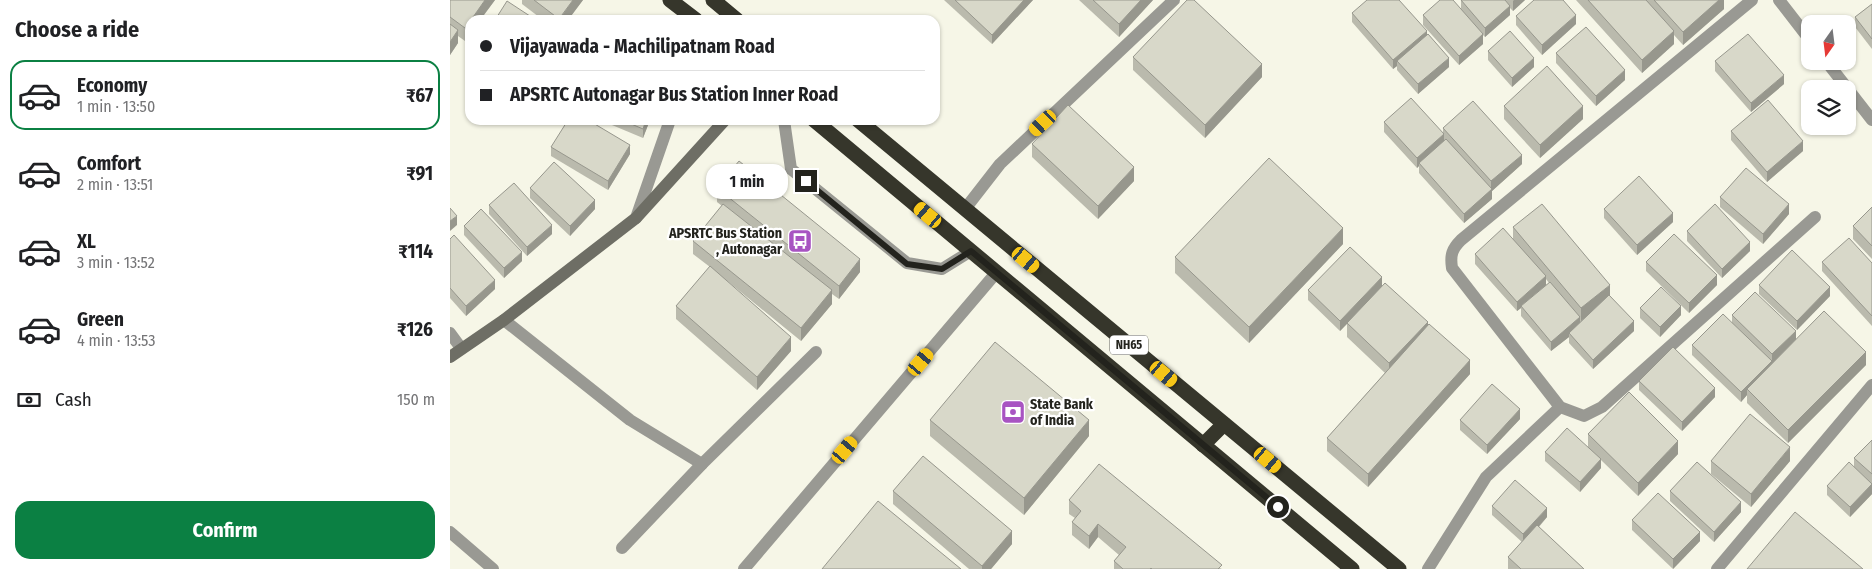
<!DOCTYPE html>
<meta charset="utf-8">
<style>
body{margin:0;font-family:"Fira Sans Condensed",sans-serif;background:#f2f2f2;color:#202124;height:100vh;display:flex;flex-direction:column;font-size:19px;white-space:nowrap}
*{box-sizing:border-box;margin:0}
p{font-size:16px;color:#757577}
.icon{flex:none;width:28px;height:28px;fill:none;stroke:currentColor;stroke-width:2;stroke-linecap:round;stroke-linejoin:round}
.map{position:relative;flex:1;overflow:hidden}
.panel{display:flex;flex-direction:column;background:#fff;width:450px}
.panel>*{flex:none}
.top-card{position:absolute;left:15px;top:15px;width:475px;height:110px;border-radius:15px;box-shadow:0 1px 4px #0004;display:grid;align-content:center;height:110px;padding:0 15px;background:#fff}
.needle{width:32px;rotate:194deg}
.fabs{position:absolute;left:1351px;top:15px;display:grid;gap:10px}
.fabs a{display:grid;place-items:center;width:55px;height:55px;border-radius:10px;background:#fff;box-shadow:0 1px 4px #0004;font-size:25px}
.end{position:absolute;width:22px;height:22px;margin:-11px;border:6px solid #23231d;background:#fff;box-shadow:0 0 0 2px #fff}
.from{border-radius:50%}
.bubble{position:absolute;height:35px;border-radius:15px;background:#fff;box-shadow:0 1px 4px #0004;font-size:16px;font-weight:700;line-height:35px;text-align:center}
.car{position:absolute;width:15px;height:30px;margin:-15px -8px;border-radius:6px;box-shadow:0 0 4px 1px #0007;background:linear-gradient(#f5c518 24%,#345 0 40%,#f5c518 0 76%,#345 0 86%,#f5c518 0)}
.top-card b{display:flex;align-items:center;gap:18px;height:48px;font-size:19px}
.top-card b+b{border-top:1px solid #e0e0e0}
.top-card i{width:12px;height:12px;background:#202124}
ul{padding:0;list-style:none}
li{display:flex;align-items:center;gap:15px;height:70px;margin:0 10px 8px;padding:0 5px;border:2px solid transparent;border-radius:15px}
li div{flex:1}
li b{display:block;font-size:19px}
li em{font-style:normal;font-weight:700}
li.current{border-color:#0b8043}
li>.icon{width:45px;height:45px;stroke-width:1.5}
h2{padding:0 15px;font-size:22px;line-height:60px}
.pay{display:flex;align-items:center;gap:12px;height:55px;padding:0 15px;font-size:19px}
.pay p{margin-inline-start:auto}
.cta{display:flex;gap:10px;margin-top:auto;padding:10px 15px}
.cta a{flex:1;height:58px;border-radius:15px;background:#0b8043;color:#fff;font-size:20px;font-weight:700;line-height:58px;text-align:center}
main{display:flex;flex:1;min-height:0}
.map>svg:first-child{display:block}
</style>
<main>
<section class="panel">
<h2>Choose a ride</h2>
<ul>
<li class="current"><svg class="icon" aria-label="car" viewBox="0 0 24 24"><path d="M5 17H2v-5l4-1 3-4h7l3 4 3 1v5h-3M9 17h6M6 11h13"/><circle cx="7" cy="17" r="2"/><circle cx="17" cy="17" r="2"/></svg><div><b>Economy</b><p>1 min · 13:50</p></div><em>₹67</em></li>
<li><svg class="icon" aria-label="car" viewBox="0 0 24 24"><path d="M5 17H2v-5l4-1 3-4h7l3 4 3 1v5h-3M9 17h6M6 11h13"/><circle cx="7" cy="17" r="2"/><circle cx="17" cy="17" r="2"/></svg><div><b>Comfort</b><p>2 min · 13:51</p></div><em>₹91</em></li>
<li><svg class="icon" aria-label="car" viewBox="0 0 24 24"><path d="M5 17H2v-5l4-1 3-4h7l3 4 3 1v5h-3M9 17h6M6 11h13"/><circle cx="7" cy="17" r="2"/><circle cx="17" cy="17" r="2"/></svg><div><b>XL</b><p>3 min · 13:52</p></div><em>₹114</em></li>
<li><svg class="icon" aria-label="car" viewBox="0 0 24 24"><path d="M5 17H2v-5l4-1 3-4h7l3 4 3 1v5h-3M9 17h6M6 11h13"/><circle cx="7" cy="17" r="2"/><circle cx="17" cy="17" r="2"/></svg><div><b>Green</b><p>4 min · 13:53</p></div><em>₹126</em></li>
</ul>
<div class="pay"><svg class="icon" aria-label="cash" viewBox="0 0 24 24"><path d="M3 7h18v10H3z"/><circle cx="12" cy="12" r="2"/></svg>Cash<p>150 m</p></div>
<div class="cta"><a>Confirm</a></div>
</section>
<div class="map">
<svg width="1422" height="569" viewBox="0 0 1422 569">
<rect width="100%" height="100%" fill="#f6f6e7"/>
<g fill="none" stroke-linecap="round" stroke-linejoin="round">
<g stroke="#999993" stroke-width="12">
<polyline points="334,120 341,169 457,263 492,269 521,251"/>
<polyline points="186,218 220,120"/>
<polyline points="54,320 180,420 252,464 366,352"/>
<polyline points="172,548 252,464"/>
</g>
<g stroke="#999993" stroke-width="12">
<path d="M1302 0 1011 240C1002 249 1000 255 1002 268L1110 407 1134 416 1152 407 1365 217"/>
<polyline points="1329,0 1360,40"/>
<polyline points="1376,61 1422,120"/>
<polyline points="515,209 550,164 724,0"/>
<polyline points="0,333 11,348"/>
<polyline points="0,532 43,569"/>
<polyline points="294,569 546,273"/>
<polyline points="978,569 1036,477 1110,407"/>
<polyline points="1267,569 1422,385"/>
</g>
<polyline stroke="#6e6e65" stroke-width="12" points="0,357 54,320 186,218 275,120"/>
<g stroke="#36362b" stroke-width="15">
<polyline points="220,0 246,20"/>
<polyline points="263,0 287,20"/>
<polyline points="364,120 902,569"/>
<polyline points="408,120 949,569"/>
<polyline points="753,445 774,424"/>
</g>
</g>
<g fill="#babaad" fill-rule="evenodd">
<polygon points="0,0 45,0 15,41 8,36 8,43 0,55"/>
<polygon points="72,0 133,0 118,20 93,20 72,4"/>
<polygon points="494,0 583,0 542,44"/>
<polygon points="629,0 703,0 669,37"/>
<polygon points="1011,0 1075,0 1063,11 1060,8 1060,15 1035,37 1033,35 1033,44 1009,65 973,25 973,15 1011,9"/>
<polygon points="1126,0 1274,0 1274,9 1233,45 1224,35 1224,44 1192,73"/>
<polygon points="1422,4 1422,49 1405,27 1405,17"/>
<polygon points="902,13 977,35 999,67 968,94 947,70 947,66 943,69 902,22"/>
<polygon points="1066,16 1126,24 1092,55 1066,25"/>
<polygon points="1038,51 1084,67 1062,87 1038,60"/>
<polygon points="1106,53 1175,80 1146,106 1106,63"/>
<polygon points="20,57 20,79 16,77 16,63"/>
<polygon points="683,57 812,77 755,138 683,70"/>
<polygon points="1265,61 1334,84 1301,112 1265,71"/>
<polygon points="1054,106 1133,119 1090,158 1054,119"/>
<polygon points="150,120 200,120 193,138"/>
<polygon points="934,122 993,133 993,128 1072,164 1042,191 1042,199 1014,223 969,173 969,166 967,168 934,132"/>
<polygon points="1281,131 1353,151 1317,182 1281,140"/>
<polygon points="582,144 684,181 648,219 582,157"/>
<polygon points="101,147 180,154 158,190 101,156"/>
<polygon points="80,188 145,209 120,236 80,198"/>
<polygon points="267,188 410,272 389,299 382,294 382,304 351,341 276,280 341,351 307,390 226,319 226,306 260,267 243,254 243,241 272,206 267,202"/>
<polygon points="1270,197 1339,214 1313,244 1270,207"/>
<polygon points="39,205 102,234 77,256 39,214"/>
<polygon points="1422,207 1422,259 1403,239 1403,226"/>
<polygon points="1154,209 1223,222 1187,255 1154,218"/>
<polygon points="14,226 72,261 54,278 14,235"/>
<path d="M1063 227 1160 296 1184 331 1143 369 1119 343V337L1101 351 1071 316V308L1067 311 1025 264V254L1063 240ZM1096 279 1099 283 1096 285Z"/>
<polygon points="1237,231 1300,251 1272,278 1237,241"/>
<polygon points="0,239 45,289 16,316 0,298"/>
<polygon points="893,244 799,343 725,273 725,257"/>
<polygon points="1196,262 1267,285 1239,313 1196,271"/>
<polygon points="1372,262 1422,263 1422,326 1372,271"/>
<polygon points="1309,285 1380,296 1347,330 1309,294"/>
<polygon points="932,286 978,326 1020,374 918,487 877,451 877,438 935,373 897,337 897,324 890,331 858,300 858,290"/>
<polygon points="1190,308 1231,315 1210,337 1190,318"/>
<polygon points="1282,315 1346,340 1416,365 1338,443 1297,403 1297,395 1291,402 1242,355 1242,345 1282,322"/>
<polygon points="1189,381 1265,397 1232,431 1189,390"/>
<polygon points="1070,419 1037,454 1010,430 1010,420"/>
<polygon points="480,420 639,436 574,515 480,436"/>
<polygon points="1138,434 1228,454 1188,496 1151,460 1151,468 1130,492 1095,461 1095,452 1138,447"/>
<polygon points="1422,440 1422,494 1400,517 1377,495 1377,486 1404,467 1404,458"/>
<polygon points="1261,461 1340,461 1301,507 1261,474"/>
<polygon points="443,491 562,544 541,569 519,569 443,504"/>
<polygon points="1220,491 1291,512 1264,542 1220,501"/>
<polygon points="619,500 772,569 664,569 664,561 669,555 648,537 639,549 622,535 622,522 625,518 619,514"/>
<polygon points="1042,506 1097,517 1089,527 1134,569 1058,569 1058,557 1072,542 1042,515"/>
<polygon points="1182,520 1250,541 1223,569 1182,530"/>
</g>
<g fill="#97978d">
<polygon points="35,0 45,0 30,20 21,20"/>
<polygon points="123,0 133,0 118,20 109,20"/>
<polygon points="574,0 583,0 542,44 542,35"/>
<polygon points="691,0 703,0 669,37 669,24"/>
<polygon points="1064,0 1075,0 1063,11 1063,1"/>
<polygon points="1269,0 1274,0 1274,9 1233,45 1233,32"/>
<polygon points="1060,6 1060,15 1035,37 1035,28"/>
<polygon points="1126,15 1126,24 1092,55 1092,45"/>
<polygon points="20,21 20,34 15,41 15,28"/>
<polygon points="8,30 8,43 0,55 0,42"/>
<polygon points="977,31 977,40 947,61 947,66 943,69 943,60"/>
<polygon points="1224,31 1224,44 1192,73 1192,60"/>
<polygon points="1033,34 1033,44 1009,65 1009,56"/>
<polygon points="999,58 999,67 968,94 968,84"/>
<polygon points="1084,58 1084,67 1062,87 1062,78"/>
<polygon points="812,64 812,77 755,138 755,125"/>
<polygon points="1175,70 1175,80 1146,106 1146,96"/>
<polygon points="1334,75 1334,84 1301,112 1301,103"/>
<polygon points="1133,106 1133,119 1090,158 1090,145"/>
<polygon points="196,120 200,120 193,138 193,129"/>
<polygon points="994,134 994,144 969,163 969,166 967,168 967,158"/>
<polygon points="1353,141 1353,151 1317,182 1317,172"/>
<polygon points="180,145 180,154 158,190 158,181"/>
<polygon points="1072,155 1072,164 1042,191 1042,199 1014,223 1014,214 1041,189 1041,181"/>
<polygon points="684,167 684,181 648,219 648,206"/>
<polygon points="145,200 145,209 120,236 120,226"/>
<polygon points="1339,204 1339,214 1313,244 1313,234"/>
<polygon points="1223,213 1223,222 1187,255 1187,245"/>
<polygon points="7,216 7,225 0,231 0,221"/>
<polygon points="102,225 102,234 77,256 77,247"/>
<polygon points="893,228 893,244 799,343 799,327"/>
<polygon points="1300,242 1300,251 1272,278 1272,269"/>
<polygon points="72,252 72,261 54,278 54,268"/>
<polygon points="410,259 410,272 389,299 389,286"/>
<polygon points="1267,275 1267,285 1239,313 1239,303"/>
<polygon points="1096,276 1096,285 1071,306 1071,308 1067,311 1067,302"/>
<polygon points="932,277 932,287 890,331 890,321"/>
<polygon points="45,280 45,289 16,316 16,306"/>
<polygon points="1160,285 1160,298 1131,321 1131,308"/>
<polygon points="1380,287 1380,296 1347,330 1347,321"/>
<polygon points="382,290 382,304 351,341 351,328"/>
<polygon points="1231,306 1231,315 1210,337 1210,327"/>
<polygon points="1130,317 1130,326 1119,333 1119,337 1101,351 1101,342"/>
<polygon points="1184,321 1184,331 1143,369 1143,360"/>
<polygon points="978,322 978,336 939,376 939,363"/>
<polygon points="1346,331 1346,340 1322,364 1322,354"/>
<polygon points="341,337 341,351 307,390 307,377"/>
<polygon points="1416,352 1416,365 1338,443 1338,430"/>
<polygon points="1020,360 1020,374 918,487 918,474"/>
<polygon points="1322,361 1322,370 1297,389 1297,395 1291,402 1291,392"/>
<polygon points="1265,388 1265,397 1232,431 1232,422"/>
<polygon points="1070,409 1070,419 1037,454 1037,445"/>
<polygon points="639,420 639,436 574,515 574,498"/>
<polygon points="1228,441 1228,454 1188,496 1188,483"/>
<polygon points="1340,447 1340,461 1301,507 1301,494"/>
<polygon points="1151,459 1151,468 1130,492 1130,482"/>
<polygon points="1422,484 1422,494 1400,517 1400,507"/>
<polygon points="1291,502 1291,512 1264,542 1264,532"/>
<polygon points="1097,508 1097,517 1073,544 1073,534"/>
<polygon points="648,524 648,537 639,549 639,536"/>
<polygon points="562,531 562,544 541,569 532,569 532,566"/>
<polygon points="1250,532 1250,541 1223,569 1223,559"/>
</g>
<g fill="#d8d8c9" stroke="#97978d">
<polygon points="0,0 35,0 21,20 20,20 20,21 15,28 0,17"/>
<polygon points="84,0 123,0 109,19"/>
<polygon points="505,0 574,0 542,35"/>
<polygon points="643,0 691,0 669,24"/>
<polygon points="737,0 744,0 812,64 755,125 683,57"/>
<polygon points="917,0 949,0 977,31 943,60 902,13"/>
<polygon points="990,0 1003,0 1033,34 1009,56 973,15"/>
<polygon points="1011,0 1055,0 1060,6 1035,28"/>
<polygon points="1084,0 1113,0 1126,15 1092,45 1066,16"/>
<polygon points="1138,0 1196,0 1224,31 1192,60"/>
<polygon points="1204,0 1269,0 1233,32"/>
<polygon points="57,1 86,20 45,20"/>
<polygon points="1422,4 1422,39 1405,17"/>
<polygon points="0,24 8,30 0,42"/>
<polygon points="1136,27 1175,70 1146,96 1106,53"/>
<polygon points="1060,31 1084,58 1062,78 1038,51"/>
<polygon points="978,34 999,58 968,84 947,61"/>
<polygon points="1298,34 1334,75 1301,103 1265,61"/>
<polygon points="20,57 20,66 16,63"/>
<polygon points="1097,66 1133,106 1090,145 1054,106"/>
<polygon points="961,98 994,134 967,158 934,122"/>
<polygon points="1318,100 1353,141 1317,172 1281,131"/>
<polygon points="1023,101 1072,155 1041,181 993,128"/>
<polygon points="618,105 684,167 648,206 582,144"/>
<polygon points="118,120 138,120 180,145 158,181 101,147"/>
<polygon points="172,120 196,120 193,129"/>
<polygon points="996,139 1042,189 1014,214 969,163"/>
<polygon points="819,158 893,228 799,327 725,257"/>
<polygon points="289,161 410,259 389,286 267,188"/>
<polygon points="104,162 145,200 120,226 80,188"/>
<polygon points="1296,168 1339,204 1313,234 1270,197"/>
<polygon points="1189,176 1223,213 1187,245 1154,209"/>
<polygon points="64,183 102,225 77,247 39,205"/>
<polygon points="273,204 382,290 351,328 243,241"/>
<polygon points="1092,204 1160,285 1131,308 1063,227"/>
<polygon points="1265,204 1300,242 1272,269 1237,231"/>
<polygon points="1422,207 1422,246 1403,226"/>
<polygon points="0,208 7,216 0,221"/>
<polygon points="31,209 72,252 54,268 14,226"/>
<polygon points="1053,228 1096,276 1067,302 1025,254"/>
<polygon points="1224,234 1267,275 1239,303 1196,262"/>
<polygon points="4,235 45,280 16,306 0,288 0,239"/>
<polygon points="1399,238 1422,263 1422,316 1372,262"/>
<polygon points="900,247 932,277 890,321 858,290"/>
<polygon points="1342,250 1380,287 1347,321 1309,285"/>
<polygon points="260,266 341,337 307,377 226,306"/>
<polygon points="1100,282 1130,317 1101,342 1071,306"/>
<polygon points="935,283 978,322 939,363 897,323"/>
<polygon points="1211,287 1231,306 1210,327 1190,308"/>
<polygon points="1305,292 1346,331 1322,354 1282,315"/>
<polygon points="1159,295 1184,321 1143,360 1119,333"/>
<polygon points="1374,311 1416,352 1338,430 1297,389"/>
<polygon points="1273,314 1322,361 1291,392 1242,345"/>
<polygon points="979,324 1020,360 918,474 877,438"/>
<polygon points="545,342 639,420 574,498 480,420"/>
<polygon points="1223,347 1265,388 1232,422 1189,381"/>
<polygon points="1042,384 1070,409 1037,445 1010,420"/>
<polygon points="1179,392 1228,441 1188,483 1138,434"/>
<polygon points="1300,414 1340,447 1301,494 1261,461"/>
<polygon points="1117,428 1151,459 1130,482 1095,452"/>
<polygon points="1422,440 1422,474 1404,458"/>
<polygon points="473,456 562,531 532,566 443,491"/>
<polygon points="1247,462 1291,502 1264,532 1220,491"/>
<polygon points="1399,462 1422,484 1400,507 1377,486"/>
<polygon points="649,464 772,565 768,569 702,569 701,568 700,569 673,569 664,561 676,547 648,524 639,536 622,522 631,511 619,500"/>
<polygon points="1065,480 1097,508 1073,534 1042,506"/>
<polygon points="1208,493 1250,532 1223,559 1182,520"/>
<polygon points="428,501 511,569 372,569"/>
<polygon points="1345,512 1413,569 1297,569"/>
<polygon points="1087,525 1134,569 1071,569 1058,557"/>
</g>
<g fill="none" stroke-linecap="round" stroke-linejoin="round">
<polyline stroke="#23231d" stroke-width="6" points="356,181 457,264 492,269 521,251 828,507"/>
</g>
<defs>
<symbol id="bus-square" viewBox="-11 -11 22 22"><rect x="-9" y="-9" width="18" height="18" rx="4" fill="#a854c2" stroke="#fff"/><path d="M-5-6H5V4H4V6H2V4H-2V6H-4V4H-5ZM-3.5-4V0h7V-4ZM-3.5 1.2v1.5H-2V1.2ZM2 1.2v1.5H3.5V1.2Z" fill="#fff"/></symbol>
<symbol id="bank-square" viewBox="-11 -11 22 22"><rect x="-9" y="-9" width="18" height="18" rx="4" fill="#a854c2" stroke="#fff"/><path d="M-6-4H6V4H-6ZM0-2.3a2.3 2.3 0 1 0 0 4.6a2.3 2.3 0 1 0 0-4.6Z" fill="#fff"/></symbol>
</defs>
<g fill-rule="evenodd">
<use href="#bus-square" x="336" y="227" width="28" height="28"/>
<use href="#bank-square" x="549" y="398" width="28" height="28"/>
</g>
<g text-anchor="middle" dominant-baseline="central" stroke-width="4.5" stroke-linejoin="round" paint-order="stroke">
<rect fill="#fff" stroke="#656561" stroke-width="1" x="660" y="335.5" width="38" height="19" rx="4"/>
<g font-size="12" font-weight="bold" fill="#23231d">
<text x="679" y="345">NH65</text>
</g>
<g font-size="14" font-weight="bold" fill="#23231d" stroke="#fff" text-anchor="end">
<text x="332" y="233">APSRTC Bus Station<tspan x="332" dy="16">, Autonagar</tspan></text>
<text x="580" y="404" text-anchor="start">State Bank<tspan x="580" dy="16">of India</tspan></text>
</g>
</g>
</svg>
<div class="fabs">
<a><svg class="needle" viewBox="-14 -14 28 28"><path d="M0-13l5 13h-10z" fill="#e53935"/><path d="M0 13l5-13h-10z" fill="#757577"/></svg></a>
<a><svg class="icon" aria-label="layers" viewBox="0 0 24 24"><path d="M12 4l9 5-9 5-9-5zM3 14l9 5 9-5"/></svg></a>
</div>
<i class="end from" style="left:828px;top:507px"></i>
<i class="end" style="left:356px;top:181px"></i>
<div class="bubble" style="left:256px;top:164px;width:82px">1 min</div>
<i class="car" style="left:593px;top:123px;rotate:227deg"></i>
<i class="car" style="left:478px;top:215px;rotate:310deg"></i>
<i class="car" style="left:576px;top:260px;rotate:130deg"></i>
<i class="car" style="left:471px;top:362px;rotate:40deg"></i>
<i class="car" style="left:714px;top:374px;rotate:130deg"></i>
<i class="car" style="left:395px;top:450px;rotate:40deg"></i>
<i class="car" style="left:818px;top:460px;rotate:130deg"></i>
<div class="top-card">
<b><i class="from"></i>Vijayawada - Machilipatnam Road</b>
<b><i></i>APSRTC Autonagar Bus Station Inner Road</b>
</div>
</div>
</main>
